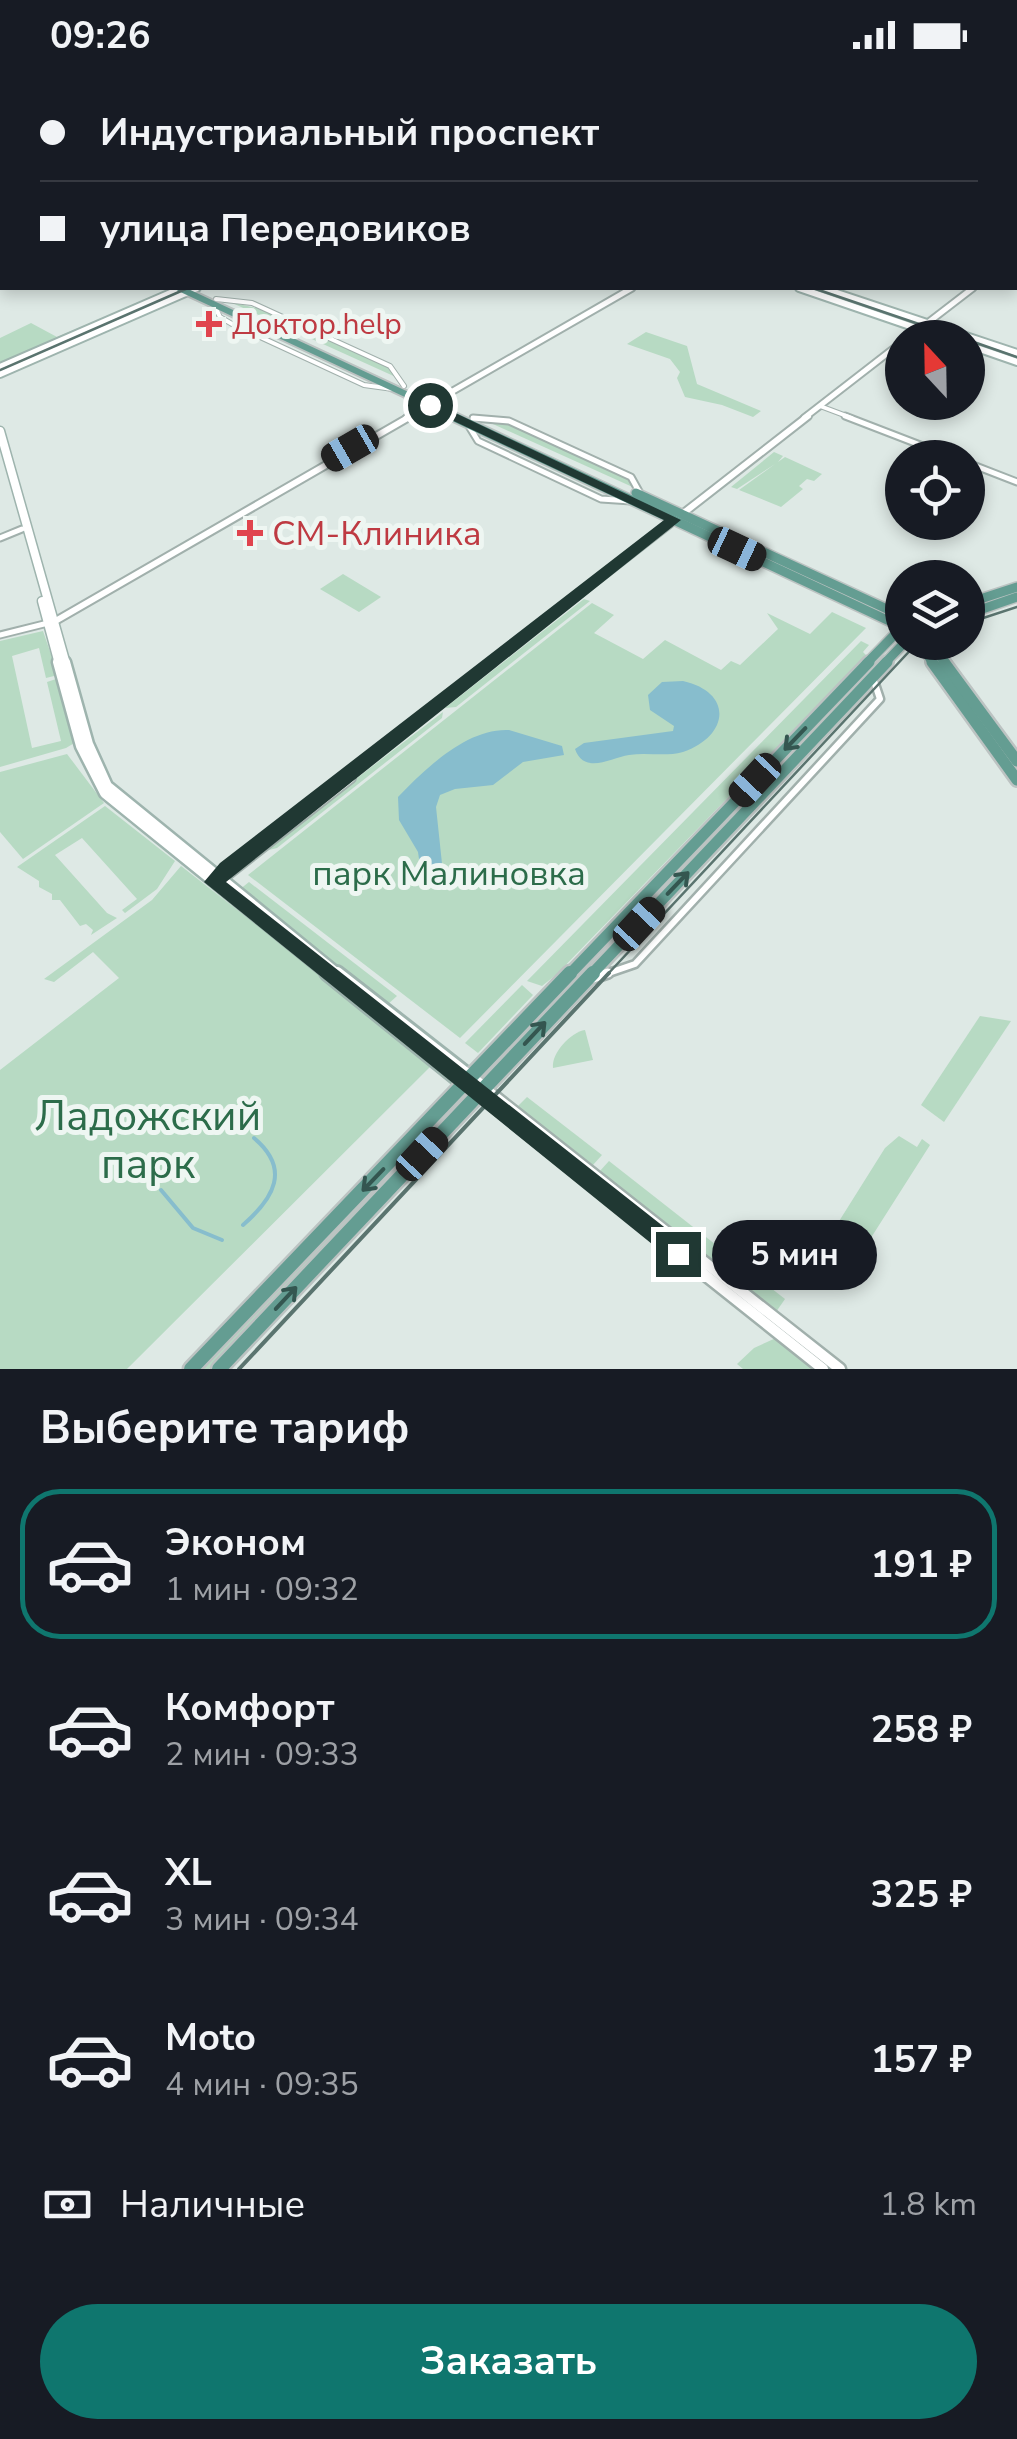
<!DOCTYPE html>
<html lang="ru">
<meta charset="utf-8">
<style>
body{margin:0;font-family:"Nunito Sans",sans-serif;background:#20242c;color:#f1f3f6;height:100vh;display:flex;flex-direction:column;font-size:38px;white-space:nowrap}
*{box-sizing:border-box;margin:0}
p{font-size:32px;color:#9ea1a6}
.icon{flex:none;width:55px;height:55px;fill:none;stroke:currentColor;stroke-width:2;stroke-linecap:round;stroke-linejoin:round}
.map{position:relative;height:1299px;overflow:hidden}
.side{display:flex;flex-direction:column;background:#171b24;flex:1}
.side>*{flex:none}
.top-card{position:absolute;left:0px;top:0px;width:1018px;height:220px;box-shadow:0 5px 15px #0003;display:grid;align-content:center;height:220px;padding:0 40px;background:#171b24}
.needle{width:65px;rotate:338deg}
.controls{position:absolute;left:885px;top:250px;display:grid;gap:20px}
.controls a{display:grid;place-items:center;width:100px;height:100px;border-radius:50%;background:#171b24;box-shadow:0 5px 15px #0003;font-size:50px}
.end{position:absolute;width:45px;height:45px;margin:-22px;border:12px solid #203833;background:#fff;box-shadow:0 0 0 5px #fff}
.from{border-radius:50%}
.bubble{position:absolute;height:70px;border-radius:35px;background:#171b24;box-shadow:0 5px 15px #0003;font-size:32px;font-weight:700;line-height:70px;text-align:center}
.car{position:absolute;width:30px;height:60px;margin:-30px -15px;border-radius:12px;box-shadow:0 0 8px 2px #0007;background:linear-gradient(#222 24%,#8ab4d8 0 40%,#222 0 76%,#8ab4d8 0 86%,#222 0)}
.top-card b{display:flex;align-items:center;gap:35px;height:95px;font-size:38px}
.top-card b+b{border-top:2px solid #363941}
.top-card i{width:25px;height:25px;background:#f1f3f6}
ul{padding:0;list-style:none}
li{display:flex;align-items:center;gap:30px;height:150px;margin:0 20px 15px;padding:0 20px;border:5px solid transparent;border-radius:40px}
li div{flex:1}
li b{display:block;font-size:38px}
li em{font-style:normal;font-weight:700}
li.current{border-color:#0f766e}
li>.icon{width:90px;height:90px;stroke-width:1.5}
h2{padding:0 40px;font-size:45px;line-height:120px}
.pay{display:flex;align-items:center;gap:25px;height:110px;padding:0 40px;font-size:38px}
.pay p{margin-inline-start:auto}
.cta{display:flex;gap:20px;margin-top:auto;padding:20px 40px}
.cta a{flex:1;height:115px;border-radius:60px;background:#0f766e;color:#fff;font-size:40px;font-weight:700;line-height:115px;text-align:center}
.status{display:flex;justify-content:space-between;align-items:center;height:70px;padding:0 50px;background:#171b24;direction:ltr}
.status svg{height:28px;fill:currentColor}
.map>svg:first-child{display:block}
</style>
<div class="status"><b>09:26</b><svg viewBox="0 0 49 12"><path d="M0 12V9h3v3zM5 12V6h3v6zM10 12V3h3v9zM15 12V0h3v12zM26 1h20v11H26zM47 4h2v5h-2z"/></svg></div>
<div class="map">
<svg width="1017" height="1299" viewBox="0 0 1017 1299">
<rect width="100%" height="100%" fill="#dee9e5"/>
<g fill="#b7dac3">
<polygon points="230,232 265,240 388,297 398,308"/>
<polygon points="102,248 104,249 0,294 0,268 31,253 57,267"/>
<polygon points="646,262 687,276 697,314 761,341 753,347 722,335 685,327 677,308 680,302 670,289 627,274"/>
<polygon points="484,350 508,352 630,408 637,419"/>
<polygon points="774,382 783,386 778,392 785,387 822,404 814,411 807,409 799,416 803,419 781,437 739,420 775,394 737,419 731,417"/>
<polygon points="343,504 381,527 359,542 320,519"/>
<polygon points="584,529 590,531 456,637 445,638"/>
<polygon points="592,533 614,545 594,563 643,589 665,570 721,600 731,591 740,595 778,559 767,543 810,564 832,542 866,558 460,968 248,805"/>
<polygon points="43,561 58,605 46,608 39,578 12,586 32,678 61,671 47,612 59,608 76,672 66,678 0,697 0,571"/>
<polygon points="861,571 869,575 863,582 866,585 557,904 542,916 527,911"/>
<polygon points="443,642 442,648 277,778 261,782"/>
<polygon points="67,684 104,733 23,789 0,762 0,702"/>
<polygon points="105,736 175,791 157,819 125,843 122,840 137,829 82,768 55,785 107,843 117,848 91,865 93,860 86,854 80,856 60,830 52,830 52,824 39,817 39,811 17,797"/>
<polygon points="181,796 434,993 127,1299 0,1299 0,1000 119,908 93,882 54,912 44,909 152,830"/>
<polygon points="249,812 397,926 387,935 239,820"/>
<polygon points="522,915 533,925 478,983 465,973"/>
<polygon points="980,946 1011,951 944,1052 921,1035"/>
<path d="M585 960 593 990 553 998C551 983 571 962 585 960Z"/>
<polygon points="527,1027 602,1085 592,1096 517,1037"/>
<polygon points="453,1035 456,1037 209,1299 202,1299"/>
<polygon points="899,1066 917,1077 922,1069 930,1075 860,1185 831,1164 885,1078"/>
<polygon points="609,1091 785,1229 776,1242 599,1102"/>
<polygon points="776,1268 813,1299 743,1299 737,1294 754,1278"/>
</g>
<g fill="#87bdcd">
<path d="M683 611C735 623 728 667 683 682 665 687 647 682 629 685 611 688 584 705 575 679L584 673 673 661 674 656 650 640 648 625 662 612Z"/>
<path d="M509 660 562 676 564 685 523 692 493 715 455 719 440 725 436 737 443 803 435 812 422 810 418 782 399 750 398 727C426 698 467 658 509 660Z"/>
</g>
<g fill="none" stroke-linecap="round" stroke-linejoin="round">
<g stroke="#87bdcd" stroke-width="2.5">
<polyline points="764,0 773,2"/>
<polyline points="964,0 975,2"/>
<polyline points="855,2 860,0"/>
<polyline points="859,2 864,0"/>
</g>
<g stroke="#87bdcd" stroke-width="4">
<polyline points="161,1120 193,1158 222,1170"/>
<path d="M243 1155C274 1128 291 1099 254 1068"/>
</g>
<defs>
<g id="minor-far3">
<polyline points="297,0 309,2"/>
<polyline points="691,0 701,2"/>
<polyline points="83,2 106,0"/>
<polyline points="580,2 585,0"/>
<polyline points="216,229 252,233 390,296 404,316"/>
<polyline points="214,235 220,247 232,254 364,315 393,319"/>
<polyline points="820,336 852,348"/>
</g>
<g id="minor-far2">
<polyline points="845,346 954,388"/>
<polyline points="473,348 509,351 631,407 641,425"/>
<polyline points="467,353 478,371 601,429 631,431"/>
<polyline points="968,393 1017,412"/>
<polyline points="0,468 22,459"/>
<polyline points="0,565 48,553"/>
</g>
<polyline id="minor-far1" points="600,906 635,894 880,629 873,608"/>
<polyline id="minor" points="593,908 608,903"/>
<polyline id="tertiary-far4" points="167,2 171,0"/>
<g id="tertiary-far3">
<polyline points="908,268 973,218"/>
<polyline points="406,348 632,218"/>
<polyline points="804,348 902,272"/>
</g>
<g id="tertiary-far2">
<polyline points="52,553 411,346"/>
<polyline points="490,594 808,346"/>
</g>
<g id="tertiary-far1">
<polyline points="215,809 493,592"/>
<polyline points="221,810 351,708"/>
</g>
<g id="tertiary">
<polyline points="484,1018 840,1299"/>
<polyline points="478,1024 823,1299"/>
</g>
<g id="secondary-far4">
<polyline points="622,0 631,2"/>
<polyline points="276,2 281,0"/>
<polyline points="670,2 677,0"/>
</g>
<g id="secondary-far3">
<polyline points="799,218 945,268"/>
<polyline points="822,218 1017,283"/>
<polyline points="968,275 1017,292"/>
<polyline points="0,297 182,218"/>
<polyline points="0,304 197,218"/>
</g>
<g id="secondary-far2">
<polyline points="0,361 66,594"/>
<polyline points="42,531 59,594"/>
</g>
<g id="secondary-far1">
<polyline points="58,592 81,676 105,723 331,906"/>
<polyline points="65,592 88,674 107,716 340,906"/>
</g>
<g id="secondary">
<polyline points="327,903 467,1016"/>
<polyline points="337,903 484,1018"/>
</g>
<polyline id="primary-far3" points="179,218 457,348"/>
<g id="primary-far2">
<polyline points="452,346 902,557"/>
<polyline points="636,423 902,546"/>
<polyline points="968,533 1017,517"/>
<polyline points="968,544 1017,527"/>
<polyline points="918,572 934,594"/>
<polyline points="930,572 946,594"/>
<polyline points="866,594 902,557"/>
<polyline points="884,594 905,572"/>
</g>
<g id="primary-far1">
<polyline points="932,592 1017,710"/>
<polyline points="944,592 1017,691"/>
<polyline points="568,906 869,592"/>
<polyline points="590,906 887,592"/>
</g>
<g id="primary">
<polyline points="191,1299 570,903"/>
<polyline points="219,1299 593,903"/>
</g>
</defs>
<use href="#minor-far3" stroke="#a1b0ac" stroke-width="6"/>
<use href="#minor-far2" stroke="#a1b0ac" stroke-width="9"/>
<use href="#minor-far1" stroke="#a1b0ac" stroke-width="11"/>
<use href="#minor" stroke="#a1b0ac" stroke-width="14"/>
<use href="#tertiary-far4" stroke="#a1b0ac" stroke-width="6"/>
<use href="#tertiary-far3" stroke="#a1b0ac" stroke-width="9"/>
<use href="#tertiary-far2" stroke="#a1b0ac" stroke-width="10"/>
<use href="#tertiary-far1" stroke="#a1b0ac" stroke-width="12"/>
<use href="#tertiary" stroke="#a1b0ac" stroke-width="15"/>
<use href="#secondary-far4" stroke="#9eb4ae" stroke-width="8"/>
<use href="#secondary-far3" stroke="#9eb4ae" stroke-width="10"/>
<use href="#secondary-far2" stroke="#9eb4ae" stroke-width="11"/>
<use href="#secondary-far1" stroke="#9eb4ae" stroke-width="15"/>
<use href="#secondary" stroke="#9eb4ae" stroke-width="18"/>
<use href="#primary-far3" stroke="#bcc3c2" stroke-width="10"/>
<use href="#primary-far2" stroke="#bcc3c2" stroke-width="12"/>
<use href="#primary-far1" stroke="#bcc3c2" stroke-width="16"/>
<use href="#primary" stroke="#bcc3c2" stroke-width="19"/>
<use href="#minor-far3" stroke="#fff" stroke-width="4"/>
<use href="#minor-far2" stroke="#fff" stroke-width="5"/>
<use href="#minor-far1" stroke="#fff" stroke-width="6"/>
<use href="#minor" stroke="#fff" stroke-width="9"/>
<use href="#tertiary-far4" stroke="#fff" stroke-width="4"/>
<use href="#tertiary-far3" stroke="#fff" stroke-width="5"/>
<use href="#tertiary-far2" stroke="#fff" stroke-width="6"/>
<use href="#tertiary-far1" stroke="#fff" stroke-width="8"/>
<use href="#tertiary" stroke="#fff" stroke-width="10"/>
<use href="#secondary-far4" stroke="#fff" stroke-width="5"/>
<use href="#secondary-far3" stroke="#fff" stroke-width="6"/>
<use href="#secondary-far2" stroke="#fff" stroke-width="8"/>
<use href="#secondary-far1" stroke="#fff" stroke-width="10"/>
<use href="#secondary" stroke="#fff" stroke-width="12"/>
<use href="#primary-far3" stroke="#649d92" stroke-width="6"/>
<use href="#primary-far2" stroke="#649d92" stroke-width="9"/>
<use href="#primary-far1" stroke="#649d92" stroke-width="11"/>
<use href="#primary" stroke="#649d92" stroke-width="14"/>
<g stroke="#5a746f" stroke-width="2.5">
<polyline points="667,2 685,0"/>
<polyline points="813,218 960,268"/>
<polyline points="968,270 1017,287"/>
<polyline points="0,300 188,218"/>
<polyline points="968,553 1017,537"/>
<polyline points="606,906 918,572"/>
</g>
<polyline stroke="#5a746f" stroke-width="4" points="239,1299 609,903"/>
</g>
<defs><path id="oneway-shaft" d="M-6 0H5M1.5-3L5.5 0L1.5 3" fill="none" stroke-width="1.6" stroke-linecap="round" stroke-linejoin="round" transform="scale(2.5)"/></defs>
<g stroke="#345650">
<use href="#oneway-shaft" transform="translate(795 669) rotate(134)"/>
<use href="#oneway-shaft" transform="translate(678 813) rotate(-46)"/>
<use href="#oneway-shaft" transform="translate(535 963) rotate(-47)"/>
<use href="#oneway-shaft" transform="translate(373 1110) rotate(134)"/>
<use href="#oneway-shaft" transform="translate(286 1228) rotate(-47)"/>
</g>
<polygon fill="#203833" points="430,331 681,450 226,812 687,1175 690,1184 687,1192 678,1195 204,812 220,793 664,450 426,338"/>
<g fill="#e0444e" stroke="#eef6f2" stroke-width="4">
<path d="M204 239h10v10h10v10h-10v10h-10v-10h-10v-10h10z"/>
<path d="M245 448h10v10h10v10h-10v10h-10v-10h-10v-10h10z"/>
</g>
<g text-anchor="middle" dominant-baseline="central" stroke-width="10" stroke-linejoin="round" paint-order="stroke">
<g font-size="30" fill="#be3a42" stroke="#eef6f2" text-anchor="start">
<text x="232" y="254">Доктор.help</text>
</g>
<g font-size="35" fill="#be3a42" stroke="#eef6f2" text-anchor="start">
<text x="272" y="463">СМ-Клиника</text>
</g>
<g font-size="35" fill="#2c6c4a" stroke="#eef6f2">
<text x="449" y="803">парк Малиновка</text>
</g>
<g font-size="42" fill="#2c6c4a" stroke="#eef6f2">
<text x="148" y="1046">Ладожский<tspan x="148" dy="48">парк</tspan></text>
</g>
</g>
</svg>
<div class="controls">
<a><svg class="needle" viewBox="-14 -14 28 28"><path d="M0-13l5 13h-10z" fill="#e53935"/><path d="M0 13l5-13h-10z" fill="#9ea1a6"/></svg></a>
<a><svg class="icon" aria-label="locate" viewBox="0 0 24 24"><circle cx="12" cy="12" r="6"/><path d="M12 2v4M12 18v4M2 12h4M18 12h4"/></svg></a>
<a><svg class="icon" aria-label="layers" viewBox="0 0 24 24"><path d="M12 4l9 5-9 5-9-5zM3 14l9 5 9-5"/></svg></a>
</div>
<i class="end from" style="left:430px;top:335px"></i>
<i class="end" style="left:678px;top:1184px"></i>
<div class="bubble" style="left:712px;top:1150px;width:165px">5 мин</div>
<i class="car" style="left:350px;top:378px;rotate:240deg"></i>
<i class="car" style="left:737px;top:479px;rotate:115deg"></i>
<i class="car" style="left:755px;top:710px;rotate:223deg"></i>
<i class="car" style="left:639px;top:854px;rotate:43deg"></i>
<i class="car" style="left:422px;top:1084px;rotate:43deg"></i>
<div class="top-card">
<b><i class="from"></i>Индустриальный проспект</b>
<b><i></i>улица Передовиков</b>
</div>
</div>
<section class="side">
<h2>Выберите тариф</h2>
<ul>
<li class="current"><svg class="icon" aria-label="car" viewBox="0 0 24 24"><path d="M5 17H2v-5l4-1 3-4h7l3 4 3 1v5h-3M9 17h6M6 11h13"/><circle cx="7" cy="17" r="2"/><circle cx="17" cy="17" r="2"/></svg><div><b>Эконом</b><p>1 мин · 09:32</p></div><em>191 ₽</em></li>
<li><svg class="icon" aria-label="car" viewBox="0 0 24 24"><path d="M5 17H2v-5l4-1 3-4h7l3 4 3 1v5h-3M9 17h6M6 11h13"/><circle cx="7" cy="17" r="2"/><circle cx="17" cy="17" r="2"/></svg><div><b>Комфорт</b><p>2 мин · 09:33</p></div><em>258 ₽</em></li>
<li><svg class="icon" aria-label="car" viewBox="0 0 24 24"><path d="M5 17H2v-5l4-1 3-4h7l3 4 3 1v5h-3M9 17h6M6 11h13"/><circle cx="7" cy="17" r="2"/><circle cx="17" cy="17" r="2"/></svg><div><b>XL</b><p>3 мин · 09:34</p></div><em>325 ₽</em></li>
<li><svg class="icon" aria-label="car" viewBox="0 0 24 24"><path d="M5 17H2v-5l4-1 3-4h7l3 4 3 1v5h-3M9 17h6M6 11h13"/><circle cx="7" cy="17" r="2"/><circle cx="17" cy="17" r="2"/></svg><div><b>Moto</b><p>4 мин · 09:35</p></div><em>157 ₽</em></li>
</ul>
<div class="pay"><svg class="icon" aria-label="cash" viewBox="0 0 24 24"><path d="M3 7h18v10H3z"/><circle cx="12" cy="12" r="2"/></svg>Наличные<p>1.8 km</p></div>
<div class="cta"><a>Заказать</a></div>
</section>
